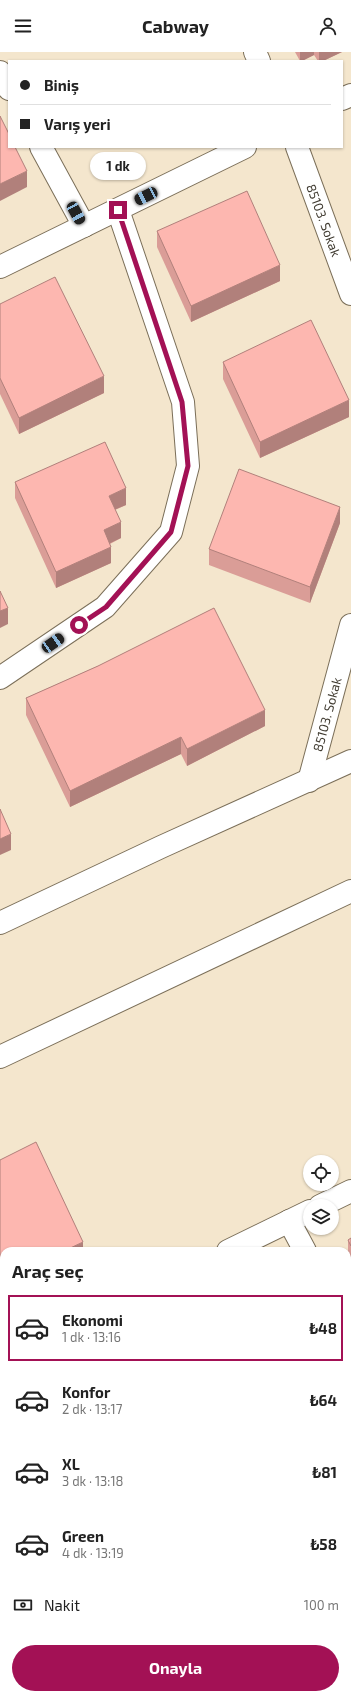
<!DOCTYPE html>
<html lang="tr">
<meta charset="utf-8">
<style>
body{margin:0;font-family:"Exo 2",sans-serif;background:#f6f6f6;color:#222;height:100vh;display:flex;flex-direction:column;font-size:15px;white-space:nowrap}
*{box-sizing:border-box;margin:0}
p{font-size:13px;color:#767676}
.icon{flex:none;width:22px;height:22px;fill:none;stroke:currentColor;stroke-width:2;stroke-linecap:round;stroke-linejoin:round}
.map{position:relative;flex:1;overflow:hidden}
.side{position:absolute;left:0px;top:1195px;width:351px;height:452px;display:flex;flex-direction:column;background:#fff;border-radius:12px 12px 0 0;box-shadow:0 1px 3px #0004}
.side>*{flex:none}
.guide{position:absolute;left:8px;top:8px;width:335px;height:88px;border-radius:0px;box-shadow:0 1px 3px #0004;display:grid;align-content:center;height:88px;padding:0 12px;background:#fff}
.tools{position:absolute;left:303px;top:1103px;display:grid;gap:8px}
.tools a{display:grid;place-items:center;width:36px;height:36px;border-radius:50%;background:#fff;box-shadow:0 1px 3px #0004;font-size:20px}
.end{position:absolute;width:18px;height:18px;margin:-9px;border:5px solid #a31155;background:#fff;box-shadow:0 0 0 2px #fff}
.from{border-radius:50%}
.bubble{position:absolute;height:28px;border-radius:14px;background:#fff;box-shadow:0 1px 3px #0004;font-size:13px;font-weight:700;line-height:28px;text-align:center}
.car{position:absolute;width:12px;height:24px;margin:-12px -6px;border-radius:5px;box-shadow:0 0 3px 1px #0007;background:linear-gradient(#222 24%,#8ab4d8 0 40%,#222 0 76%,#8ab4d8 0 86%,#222 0)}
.guide b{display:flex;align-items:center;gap:14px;height:38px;font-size:15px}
.guide b+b{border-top:1px solid #e0e0e0}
.guide i{width:10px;height:10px;background:#222}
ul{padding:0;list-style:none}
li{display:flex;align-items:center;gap:12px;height:66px;margin:0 8px 6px;padding:0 4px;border:2px solid transparent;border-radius:0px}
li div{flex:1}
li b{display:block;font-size:15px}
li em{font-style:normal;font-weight:700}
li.current{border-color:#a31155}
li>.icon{width:36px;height:36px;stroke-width:1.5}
h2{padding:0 12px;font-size:18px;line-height:48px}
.pay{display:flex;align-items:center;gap:10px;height:44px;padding:0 12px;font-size:15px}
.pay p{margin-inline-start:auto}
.action{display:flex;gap:8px;margin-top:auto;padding:8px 12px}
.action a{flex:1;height:46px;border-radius:24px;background:#a31155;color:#fff;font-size:16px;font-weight:700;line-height:46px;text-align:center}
header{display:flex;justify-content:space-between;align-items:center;height:52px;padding:0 12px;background:#fff;font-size:18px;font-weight:700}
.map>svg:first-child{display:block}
</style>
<header><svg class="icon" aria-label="menu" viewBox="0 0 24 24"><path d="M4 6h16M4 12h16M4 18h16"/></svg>Cabway<svg class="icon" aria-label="person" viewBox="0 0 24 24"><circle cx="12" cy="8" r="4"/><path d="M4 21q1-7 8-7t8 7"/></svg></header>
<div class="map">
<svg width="351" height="1647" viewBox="0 0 351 1647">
<rect width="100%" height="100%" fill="#f4e6cd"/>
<g fill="#b6d596">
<polygon points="351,1346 351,1442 347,1444 347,1348"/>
<polygon points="4,1512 4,1643 100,1643 98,1647 0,1647 0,1514"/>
</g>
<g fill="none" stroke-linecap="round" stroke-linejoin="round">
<defs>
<g id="minor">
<polyline points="255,0 259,9"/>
<polyline points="0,20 9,37"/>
<polyline points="342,47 351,43"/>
<polyline points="41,95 84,174"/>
<path id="s1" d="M297 95 351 242"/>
<polyline points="0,215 245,95"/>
<polyline points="0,626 105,555 171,480 188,414 183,350 118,158"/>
<path id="s2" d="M309 729 351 573"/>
<polyline points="320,1154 351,1139"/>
<polyline points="289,1169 305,1199"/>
<polyline points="228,1199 310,1159"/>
<polyline points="347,1278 351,1286"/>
<polyline points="0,1316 4,1314"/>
<polyline points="347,1452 351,1451"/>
<polyline points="109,1647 110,1643"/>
<polyline points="347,1647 351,1638"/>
</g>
<g id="major">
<polyline points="0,871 161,795 351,709"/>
<polyline points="0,1005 351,839"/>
</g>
</defs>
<use href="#minor" stroke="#7b6f59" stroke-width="24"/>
<use href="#major" stroke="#7b6f59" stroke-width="24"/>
<use href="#minor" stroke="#fff" stroke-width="22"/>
<use href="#major" stroke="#fff" stroke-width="22"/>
</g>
<g fill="#da9d97">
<polygon points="295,0 342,0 323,9 318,9 314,3 302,9 300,9"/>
<polygon points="157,179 280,229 191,270 157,195"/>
<polygon points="0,252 104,341 19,382 0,342"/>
<polygon points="223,310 349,365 260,406 223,327"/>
<polygon points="15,430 126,453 115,458 121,486 110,492 111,511 56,536 15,446"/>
<polygon points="340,471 310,551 209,513 209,497"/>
<polygon points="98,614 265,674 187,714 181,702 70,755 26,663 26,646"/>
<polygon points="0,1108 83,1199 4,1199 4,1244 3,1244 0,1239"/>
<polygon points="351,1186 351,1220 349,1216 349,1207 348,1204 348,1188"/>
</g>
<g fill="#b1807b">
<polygon points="300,0 314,0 314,3 302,9 300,9"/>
<polygon points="319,0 342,0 323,9 319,9"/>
<polygon points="27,119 27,135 0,149 0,132"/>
<polygon points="280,213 280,229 191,270 191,254"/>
<polygon points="104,324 104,341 19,382 19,366"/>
<polygon points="349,348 349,365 260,406 260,390"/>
<polygon points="126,436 126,453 109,460 109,444"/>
<polygon points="340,455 340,471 310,551 310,535"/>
<polygon points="121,470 121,486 104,494 104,478"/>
<polygon points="111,495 111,511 56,536 56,520"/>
<polygon points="8,556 8,572 0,576 0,559"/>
<polygon points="265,658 265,674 187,714 187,697"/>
<polygon points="181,685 181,702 70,755 70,739"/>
<polygon points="11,782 11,798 0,803 0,787"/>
<polygon points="83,1190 83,1199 64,1199"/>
<polygon points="4,1227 4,1244 3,1244 3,1228"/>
<polygon points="293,1643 300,1643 298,1647 291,1647"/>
</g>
<g fill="#fdb7b0" stroke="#b1807b">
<polygon points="0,64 9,82 9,95 15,95 27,119 0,132"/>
<polygon points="247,139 280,213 191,254 157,179"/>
<polygon points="55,225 104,324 19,366 0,326 0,252"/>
<polygon points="311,268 349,348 260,390 223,310"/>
<polygon points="105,390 126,436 109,444 121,470 104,478 111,495 56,520 15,430"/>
<polygon points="239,417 340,455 310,535 209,497"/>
<polygon points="0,539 8,556 0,559"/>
<polygon points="214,556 265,658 187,697 181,685 70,739 26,646 98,614"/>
<polygon points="0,757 11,782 0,787"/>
<polygon points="36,1090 83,1190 64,1199 4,1199 4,1227 3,1228 0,1222 0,1108"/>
<polygon points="351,1186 351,1194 348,1188"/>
<polygon points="170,1643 293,1643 291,1647 168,1647"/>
</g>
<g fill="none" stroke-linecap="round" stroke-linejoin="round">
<polyline stroke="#a31155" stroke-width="5" points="79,573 106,555 171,480 188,414 182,350 118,158"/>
</g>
<g text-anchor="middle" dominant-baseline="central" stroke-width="3" stroke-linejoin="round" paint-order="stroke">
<g font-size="13" fill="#413c32" stroke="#f4e6cd">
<text stroke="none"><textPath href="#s1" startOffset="78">85103. Sokak</textPath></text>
<text stroke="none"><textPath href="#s2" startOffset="69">85103. Sokak</textPath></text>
</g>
</g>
</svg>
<div class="tools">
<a><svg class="icon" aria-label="locate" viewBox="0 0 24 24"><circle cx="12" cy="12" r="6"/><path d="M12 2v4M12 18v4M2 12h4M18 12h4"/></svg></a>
<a><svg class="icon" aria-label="layers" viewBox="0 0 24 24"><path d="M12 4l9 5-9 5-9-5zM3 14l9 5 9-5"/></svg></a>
</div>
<i class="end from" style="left:79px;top:573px"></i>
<i class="end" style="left:118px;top:158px"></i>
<div class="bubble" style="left:90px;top:100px;width:56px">1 dk</div>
<i class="car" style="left:146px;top:144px;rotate:244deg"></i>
<i class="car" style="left:76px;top:161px;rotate:151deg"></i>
<i class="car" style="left:53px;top:591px;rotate:56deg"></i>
<div class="guide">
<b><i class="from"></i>Biniş</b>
<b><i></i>Varış yeri</b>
</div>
<section class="side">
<h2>Araç seç</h2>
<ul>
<li class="current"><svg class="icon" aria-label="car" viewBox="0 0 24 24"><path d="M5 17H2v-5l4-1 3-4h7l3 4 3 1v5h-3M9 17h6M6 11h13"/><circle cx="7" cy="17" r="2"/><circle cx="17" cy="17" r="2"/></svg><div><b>Ekonomi</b><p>1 dk · 13:16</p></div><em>₺48</em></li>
<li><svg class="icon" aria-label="car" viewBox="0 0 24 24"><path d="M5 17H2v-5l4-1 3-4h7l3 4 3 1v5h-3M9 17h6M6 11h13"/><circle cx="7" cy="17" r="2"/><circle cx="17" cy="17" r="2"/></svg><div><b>Konfor</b><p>2 dk · 13:17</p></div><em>₺64</em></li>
<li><svg class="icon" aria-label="car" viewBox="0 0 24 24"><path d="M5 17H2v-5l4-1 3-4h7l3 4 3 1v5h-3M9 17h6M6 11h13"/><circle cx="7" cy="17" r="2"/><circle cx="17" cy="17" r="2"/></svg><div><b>XL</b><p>3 dk · 13:18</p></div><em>₺81</em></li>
<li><svg class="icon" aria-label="car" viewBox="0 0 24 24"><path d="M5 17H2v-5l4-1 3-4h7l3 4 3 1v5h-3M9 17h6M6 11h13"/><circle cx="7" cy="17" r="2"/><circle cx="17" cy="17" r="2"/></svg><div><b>Green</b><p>4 dk · 13:19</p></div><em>₺58</em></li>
</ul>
<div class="pay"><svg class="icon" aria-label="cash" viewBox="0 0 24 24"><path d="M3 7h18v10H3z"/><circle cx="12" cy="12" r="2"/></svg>Nakit<p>100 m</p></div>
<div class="action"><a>Onayla</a></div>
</section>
</div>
